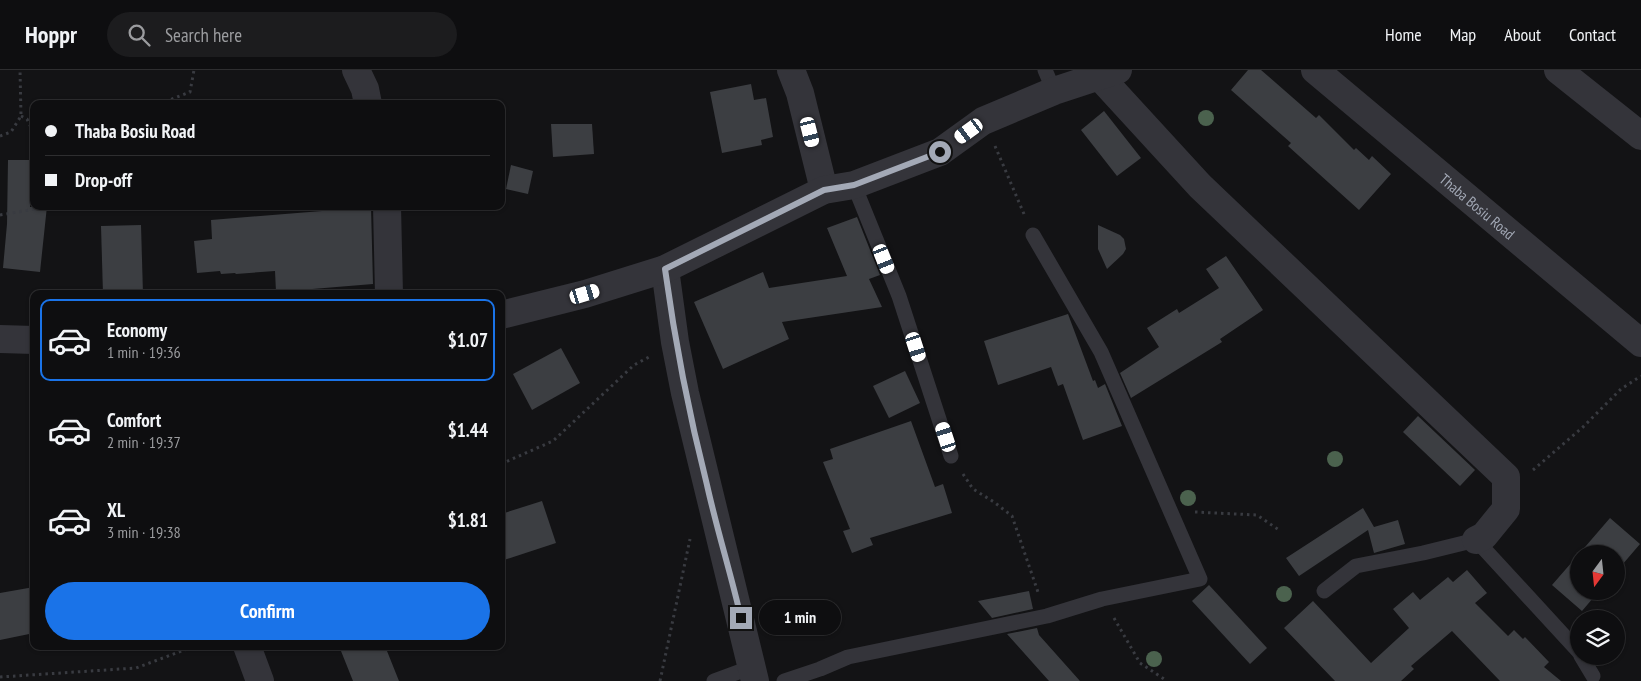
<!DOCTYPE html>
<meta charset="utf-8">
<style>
body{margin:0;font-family:"PT Sans Narrow",sans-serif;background:#1c1c1e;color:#f1f3f6;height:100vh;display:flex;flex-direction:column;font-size:19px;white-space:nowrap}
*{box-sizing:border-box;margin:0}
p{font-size:16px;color:#9b9c9f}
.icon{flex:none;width:28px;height:28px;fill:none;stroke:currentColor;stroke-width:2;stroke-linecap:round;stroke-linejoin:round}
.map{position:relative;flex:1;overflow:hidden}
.details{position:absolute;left:30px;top:220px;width:475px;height:360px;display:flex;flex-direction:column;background:#0e0e10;border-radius:10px;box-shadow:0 1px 4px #0004,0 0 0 1px #2e2e30}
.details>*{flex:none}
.banner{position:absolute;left:30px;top:30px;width:475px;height:110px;border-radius:10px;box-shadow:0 1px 4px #0004,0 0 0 1px #2e2e30;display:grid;align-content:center;height:110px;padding:0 15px;background:#0e0e10}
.needle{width:32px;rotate:195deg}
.fabs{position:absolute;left:1570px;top:475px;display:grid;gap:10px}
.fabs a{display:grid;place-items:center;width:55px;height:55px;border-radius:50%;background:#0e0e10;box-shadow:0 1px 4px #0004,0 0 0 1px #2e2e30;font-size:25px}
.end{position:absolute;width:22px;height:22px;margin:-11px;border:6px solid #a3a9b6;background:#111;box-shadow:0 0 0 2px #111}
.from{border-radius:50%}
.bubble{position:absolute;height:35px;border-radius:18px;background:#0e0e10;box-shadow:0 1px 4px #0004,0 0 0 1px #2e2e30;font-size:16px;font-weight:600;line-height:35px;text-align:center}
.car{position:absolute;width:15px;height:30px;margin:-15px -8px;border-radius:6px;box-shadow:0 0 4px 1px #0007;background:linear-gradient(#fff 24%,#345 0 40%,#fff 0 76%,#345 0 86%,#fff 0)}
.banner b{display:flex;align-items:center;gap:18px;height:48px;font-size:19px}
.banner b+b{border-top:1px solid #2e2e30}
.banner i{width:12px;height:12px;background:#f1f3f6}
ul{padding:9px 0 0;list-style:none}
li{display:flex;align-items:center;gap:15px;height:82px;margin:0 10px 8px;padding:0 5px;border:2px solid transparent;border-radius:10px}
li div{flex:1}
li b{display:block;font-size:19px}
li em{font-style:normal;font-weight:600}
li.on{border-color:#1a73e8}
li>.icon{width:45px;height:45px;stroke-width:1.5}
.button{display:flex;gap:10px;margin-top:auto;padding:10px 15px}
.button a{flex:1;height:58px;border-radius:30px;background:#1a73e8;color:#fff;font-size:20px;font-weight:600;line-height:58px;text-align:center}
header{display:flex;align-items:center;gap:30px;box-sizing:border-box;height:70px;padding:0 25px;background:#0e0e10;border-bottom:1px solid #2e2e30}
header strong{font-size:24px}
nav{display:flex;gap:28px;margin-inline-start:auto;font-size:18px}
.search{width:350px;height:45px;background:#1c1c1e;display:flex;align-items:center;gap:12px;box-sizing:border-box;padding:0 18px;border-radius:28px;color:#9b9c9f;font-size:19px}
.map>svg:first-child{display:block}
</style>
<header>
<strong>Hoppr</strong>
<div class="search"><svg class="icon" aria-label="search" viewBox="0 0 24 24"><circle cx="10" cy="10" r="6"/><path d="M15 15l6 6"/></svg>Search here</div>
<nav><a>Home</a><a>Map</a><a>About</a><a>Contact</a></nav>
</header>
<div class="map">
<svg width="1641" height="611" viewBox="0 0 1641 611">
<rect width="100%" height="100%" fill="#131315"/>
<g fill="#3c3e42">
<polygon points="1248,0 1261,0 1316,48 1319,45 1354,80 1356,78 1369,90 1372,86 1391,104 1359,140 1288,76 1291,73 1231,20"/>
<polygon points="751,14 754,30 766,28 773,67 761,70 762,75 722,83 710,22"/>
<polygon points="1104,41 1141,88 1117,106 1081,60"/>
<polygon points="551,54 592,54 594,84 553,87"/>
<polygon points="8,90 31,90 30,137 47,136 40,202 3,198 7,154"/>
<polygon points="511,95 533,101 528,124 506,119"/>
<polygon points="371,137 373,214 276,222 275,201 236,204 235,203 221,204 220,201 197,203 194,171 212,169 211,150"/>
<polygon points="857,147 880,205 869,209 882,237 782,252 789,269 723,299 694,232 763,202 769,218 847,206 827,158"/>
<polygon points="141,155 143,224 103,224 101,156"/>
<polygon points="1098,155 1120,165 1124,169 1126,179 1123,184 1107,199 1098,179"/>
<polygon points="1226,186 1263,240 1220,269 1222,272 1131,328 1120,303 1159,277 1147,258 1177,239 1179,243 1219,218 1206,199"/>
<polygon points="1068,244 1093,311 1095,310 1098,318 1105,314 1122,356 1083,370 1063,314 1058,316 1051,297 998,315 984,271"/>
<polygon points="561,278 580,313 532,340 513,304"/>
<polygon points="905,301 920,333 889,348 873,316"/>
<polygon points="1418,346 1475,400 1460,416 1403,362"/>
<polygon points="911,351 935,417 943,414 952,443 870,468 873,475 852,483 843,461 850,459 823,392 833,389 830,379"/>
<polygon points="542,431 556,473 501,491 501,444"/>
<polygon points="1363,438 1374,457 1398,450 1405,474 1374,483 1368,460 1299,506 1286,488"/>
<polygon points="1610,448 1640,474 1616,502 1616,484 1579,484"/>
<polygon points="1579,484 1579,521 1599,521 1582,541 1552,515"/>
<polygon points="1467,500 1487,523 1475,533 1508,566 1514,560 1523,569 1525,567 1549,592 1544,597 1561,611 1500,611 1452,561 1411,596 1414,599 1401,611 1335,611 1284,558 1313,531 1371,593 1409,558 1393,539 1413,522 1420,530 1448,507 1453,512"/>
<polygon points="1209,515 1267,578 1250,594 1192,531"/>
<polygon points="34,517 34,563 0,570 0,523"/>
<polygon points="1029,521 1033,539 992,548 978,531"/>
<polygon points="1037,558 1039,565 1080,611 1049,611 1007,564"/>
<polygon points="339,576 385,576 399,611 353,611"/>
</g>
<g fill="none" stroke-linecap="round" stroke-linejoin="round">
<g stroke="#393b41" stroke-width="3" stroke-dasharray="2.5 4" stroke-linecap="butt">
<polyline points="159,34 190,22 194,0"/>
<polyline points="21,46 27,49 34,64"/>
<polyline points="0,66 11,62 21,46 20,0"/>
<polyline points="995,76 1024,144"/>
<polyline points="0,145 35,139 41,136"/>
<polyline points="501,394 553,371 634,295 649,287"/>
<polyline points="1533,400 1583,357 1621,319 1641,306"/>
<polyline points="963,404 973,419 994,432 1012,446 1039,525"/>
<polyline points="1195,442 1257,445 1279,460"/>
<polyline points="1114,548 1140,593 1167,611"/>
<polyline points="0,607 136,598 195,576"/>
<polyline points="660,611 690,469"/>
</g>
<g stroke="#34343a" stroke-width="15">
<polyline points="1045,0 1054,21"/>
<polyline points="854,115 899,226 951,386"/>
<polyline points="1324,521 1356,496 1423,483 1476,470 1579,582"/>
<polyline points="1581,586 1593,606"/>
<polyline points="714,611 752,597"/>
<polyline points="784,611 820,599 848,587 1047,546 1102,529 1200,509 1101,282 1033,165"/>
</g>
<g stroke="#34343a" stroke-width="28">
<polyline points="356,0 365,19 368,34"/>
<polyline points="791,0 800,23 824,120"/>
<polyline points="1558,0 1641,66"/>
<polyline points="1100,7 1200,116 1506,407 1506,439 1484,466 1476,470"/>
<polyline points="387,136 389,224"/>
<polyline points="665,199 675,272 685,323 755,611"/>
<polyline points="247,576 260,611"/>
</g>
<g stroke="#34343a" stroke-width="28">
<path id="s1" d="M1315 0 1641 273"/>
<polyline points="501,245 585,224 665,199 824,120 854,115 940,82 983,51 1054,21 1118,0"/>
<polyline points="0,269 34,270"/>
</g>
</g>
<g fill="#4b624e">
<circle cx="1206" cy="48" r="8"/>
<circle cx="1335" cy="389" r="8"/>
<circle cx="1188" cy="428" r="8"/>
<circle cx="1284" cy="524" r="8"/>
<circle cx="1154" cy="589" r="8"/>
</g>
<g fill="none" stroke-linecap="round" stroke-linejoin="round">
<path stroke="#a3a9b6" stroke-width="6" d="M741 548C731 504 717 460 707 415 689 344 675 272 665 199L824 120 854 115 940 82"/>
</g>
<g text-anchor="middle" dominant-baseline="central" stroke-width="5" stroke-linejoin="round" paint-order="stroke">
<g font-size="15" fill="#a3a9b6" stroke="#0e0e10">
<text stroke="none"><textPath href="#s1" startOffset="212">Thaba Bosiu Road</textPath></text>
</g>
</g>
</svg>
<div class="fabs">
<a><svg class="needle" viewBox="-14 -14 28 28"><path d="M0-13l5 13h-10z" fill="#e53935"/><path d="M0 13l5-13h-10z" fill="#9b9c9f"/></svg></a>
<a><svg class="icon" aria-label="layers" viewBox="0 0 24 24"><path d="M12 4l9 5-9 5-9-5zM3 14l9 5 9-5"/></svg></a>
</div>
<i class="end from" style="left:940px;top:82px"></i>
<i class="end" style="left:741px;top:548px"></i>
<div class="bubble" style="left:759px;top:530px;width:82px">1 min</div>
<i class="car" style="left:969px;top:61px;rotate:234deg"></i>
<i class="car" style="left:810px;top:62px;rotate:166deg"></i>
<i class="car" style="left:884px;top:189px;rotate:158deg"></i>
<i class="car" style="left:585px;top:224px;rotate:73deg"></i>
<i class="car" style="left:916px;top:277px;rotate:162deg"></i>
<i class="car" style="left:946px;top:367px;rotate:342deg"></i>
<div class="banner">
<b><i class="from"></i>Thaba Bosiu Road</b>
<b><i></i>Drop-off</b>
</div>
<section class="details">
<ul>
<li class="on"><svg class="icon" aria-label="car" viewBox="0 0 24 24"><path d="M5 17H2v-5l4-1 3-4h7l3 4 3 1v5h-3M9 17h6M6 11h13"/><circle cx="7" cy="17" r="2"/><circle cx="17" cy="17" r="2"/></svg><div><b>Economy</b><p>1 min · 19:36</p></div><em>$1.07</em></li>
<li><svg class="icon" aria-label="car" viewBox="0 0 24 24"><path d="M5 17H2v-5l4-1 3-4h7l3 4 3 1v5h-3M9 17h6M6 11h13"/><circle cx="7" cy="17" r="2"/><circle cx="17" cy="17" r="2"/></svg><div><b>Comfort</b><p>2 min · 19:37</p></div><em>$1.44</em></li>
<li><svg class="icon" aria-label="car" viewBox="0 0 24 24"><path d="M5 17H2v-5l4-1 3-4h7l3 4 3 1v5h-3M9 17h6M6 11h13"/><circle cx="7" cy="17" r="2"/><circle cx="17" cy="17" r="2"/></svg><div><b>XL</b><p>3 min · 19:38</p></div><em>$1.81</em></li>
</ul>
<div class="button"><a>Confirm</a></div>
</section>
</div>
